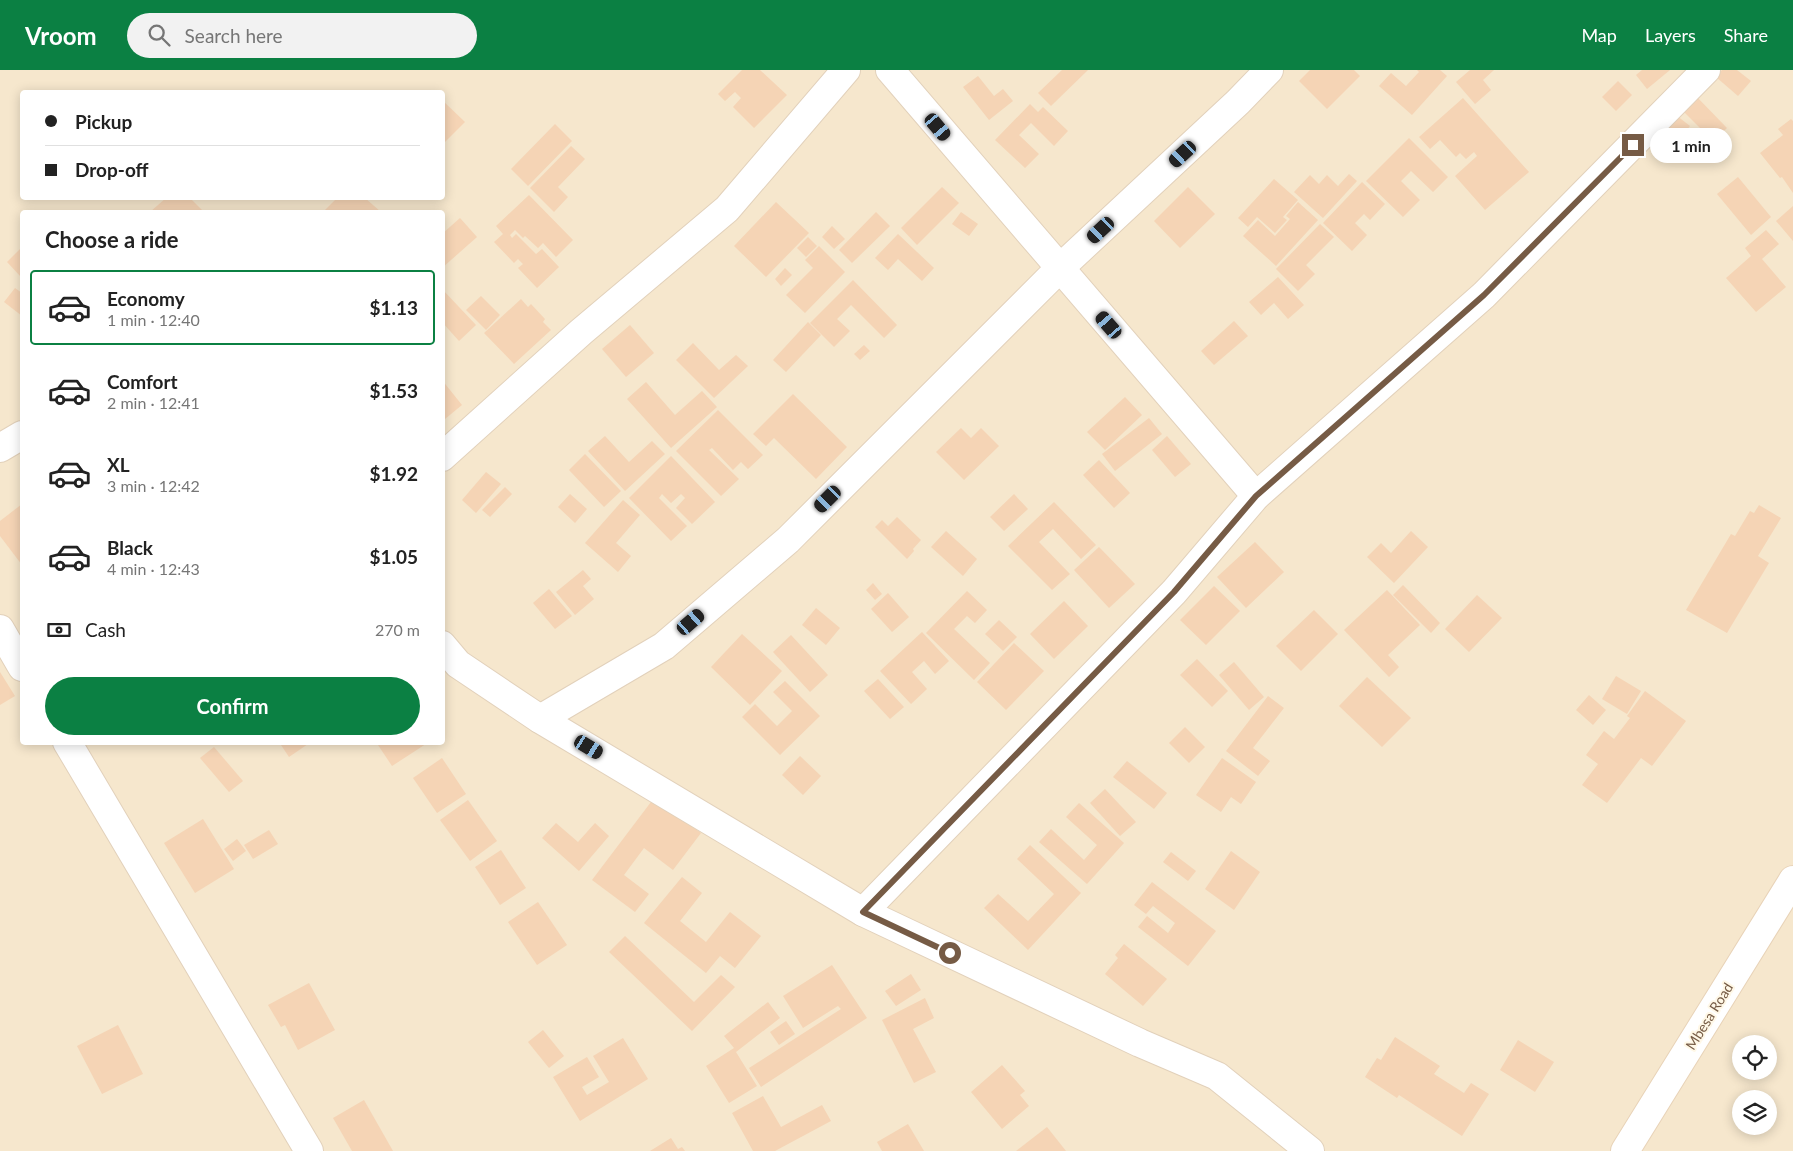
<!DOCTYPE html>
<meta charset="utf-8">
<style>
body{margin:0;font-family:Lato,sans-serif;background:#f2f2f2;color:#222;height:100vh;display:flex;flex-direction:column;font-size:19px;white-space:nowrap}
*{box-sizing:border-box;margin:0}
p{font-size:16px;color:#767676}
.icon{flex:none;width:28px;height:28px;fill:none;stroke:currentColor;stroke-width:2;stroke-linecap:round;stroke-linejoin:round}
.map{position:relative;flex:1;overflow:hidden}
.side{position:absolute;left:20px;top:140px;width:425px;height:535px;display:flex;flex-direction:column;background:#fff;border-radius:5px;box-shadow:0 2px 12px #0003}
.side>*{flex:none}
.hud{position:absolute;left:20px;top:20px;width:425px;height:110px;border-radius:5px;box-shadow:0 2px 12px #0003;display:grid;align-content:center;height:110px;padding:0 25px;background:#fff}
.tools{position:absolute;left:1732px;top:965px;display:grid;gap:10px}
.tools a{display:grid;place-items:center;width:45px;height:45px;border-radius:50%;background:#fff;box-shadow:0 2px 12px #0003;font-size:25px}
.end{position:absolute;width:22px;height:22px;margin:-11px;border:6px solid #765b45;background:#fff;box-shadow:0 0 0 2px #fff}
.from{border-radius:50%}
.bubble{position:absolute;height:35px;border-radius:18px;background:#fff;box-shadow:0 2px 12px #0003;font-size:16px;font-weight:700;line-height:35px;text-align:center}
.car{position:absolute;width:15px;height:30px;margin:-15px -8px;border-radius:6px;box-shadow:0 0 4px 1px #0007;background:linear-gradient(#222 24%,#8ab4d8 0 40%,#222 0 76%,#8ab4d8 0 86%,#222 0)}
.hud b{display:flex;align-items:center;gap:18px;height:48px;font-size:19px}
.hud b+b{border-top:1px solid #e0e0e0}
.hud i{width:12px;height:12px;background:#222}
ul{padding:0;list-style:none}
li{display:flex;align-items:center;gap:15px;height:75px;margin:0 10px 8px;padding:0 15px;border:2px solid transparent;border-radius:5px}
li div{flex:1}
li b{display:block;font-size:19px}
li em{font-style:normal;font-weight:700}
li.current{border-color:#0b8043}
li>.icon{width:45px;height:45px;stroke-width:1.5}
h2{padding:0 25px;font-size:22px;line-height:60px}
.pay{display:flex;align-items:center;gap:12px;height:55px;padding:0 25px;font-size:19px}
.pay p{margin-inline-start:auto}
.cta{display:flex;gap:10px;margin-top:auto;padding:10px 25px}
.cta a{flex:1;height:58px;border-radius:30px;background:#0b8043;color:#fff;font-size:20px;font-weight:700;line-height:58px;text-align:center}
header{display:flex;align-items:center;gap:30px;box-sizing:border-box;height:70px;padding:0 25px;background:#0b8043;color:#fff}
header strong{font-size:24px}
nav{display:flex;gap:28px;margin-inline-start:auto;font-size:18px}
.search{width:350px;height:45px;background:#f2f2f2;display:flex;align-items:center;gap:12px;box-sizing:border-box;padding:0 18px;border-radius:28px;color:#767676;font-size:19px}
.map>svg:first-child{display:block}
</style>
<header>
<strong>Vroom</strong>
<div class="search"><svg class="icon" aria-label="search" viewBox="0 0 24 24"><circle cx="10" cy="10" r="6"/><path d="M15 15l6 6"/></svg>Search here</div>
<nav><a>Map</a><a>Layers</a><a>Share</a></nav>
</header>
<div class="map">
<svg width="1793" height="1081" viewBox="0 0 1793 1081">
<rect width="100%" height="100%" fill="#fef5df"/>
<path fill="#f6e7cd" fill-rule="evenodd" d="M0 0H1793V1081H0ZM22 22H442V128H22ZM22 142H442V672H22ZM1741 974H1769V1001H1741ZM1741 1029H1769V1056H1741Z"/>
<g fill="#f5d4b5">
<polygon points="742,0 760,0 787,25 754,58 733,37 741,28 735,22 725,31 718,24"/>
<polygon points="1062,0 1088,0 1051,36 1038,23"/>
<polygon points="1310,0 1354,0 1360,6 1327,39 1299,11"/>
<polygon points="1417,0 1440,0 1447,6 1412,45 1379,16 1391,3 1406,16 1419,2"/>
<polygon points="1470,0 1494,0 1483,10 1491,20 1475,34 1456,12"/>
<polygon points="1642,0 1670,0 1647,19 1636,5"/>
<polygon points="1722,0 1737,0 1751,11 1738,26 1716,7"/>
<polygon points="978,6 994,26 1003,19 1013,31 989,50 963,17"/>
<polygon points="1618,11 1632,25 1616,41 1602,27"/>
<polygon points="1693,23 1727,58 1713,71 1679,37"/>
<polygon points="1463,28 1529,102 1485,140 1455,106 1477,86 1474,82 1466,89 1460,83 1456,87 1440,70 1430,79 1419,67"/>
<polygon points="442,30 465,52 442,75"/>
<polygon points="1030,34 1038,42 1043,37 1068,61 1054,76 1031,53 1019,65 1039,84 1025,98 995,70"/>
<polygon points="1672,42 1690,56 1666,87 1648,74"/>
<polygon points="1791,49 1793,51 1793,123 1782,107 1780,108 1760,83 1783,65 1778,59"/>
<polygon points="555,54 572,71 528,116 511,99"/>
<polygon points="1409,68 1448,107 1433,122 1411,101 1401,111 1420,130 1403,147 1366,111"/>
<polygon points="571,76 585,89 558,117 568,127 554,142 530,118"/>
<polygon points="1349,104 1357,111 1323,148 1294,122 1310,105 1319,114 1327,105 1338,116"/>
<polygon points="1738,107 1771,147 1751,165 1717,124"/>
<polygon points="1274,109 1298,130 1283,147 1287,150 1275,163 1257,147 1248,157 1238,148"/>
<polygon points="1362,112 1385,134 1370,150 1364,144 1355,153 1367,165 1352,181 1323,153"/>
<polygon points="942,117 959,133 917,175 901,158"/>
<polygon points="1188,117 1215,144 1180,178 1154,151"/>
<polygon points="529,125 573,170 556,187 543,173 538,178 525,166 523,168 515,160 510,165 512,168 516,164 536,184 542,179 559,197 537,218 518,198 523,194 518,189 514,193 494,172 503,164 496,156"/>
<polygon points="166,128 190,128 204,142 150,142"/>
<polygon points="337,128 365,128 381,142 323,142"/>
<polygon points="776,132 809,163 766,207 734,176"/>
<polygon points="1298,132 1318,150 1276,196 1243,166 1258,150 1275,166 1290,149 1286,146"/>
<polygon points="1793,136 1793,171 1776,151"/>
<polygon points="876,142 890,156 852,193 839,180"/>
<polygon points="961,142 978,154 969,166 952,154"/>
<polygon points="460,148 477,167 442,198 442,164"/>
<polygon points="1320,154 1334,167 1306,195 1315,204 1298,221 1276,199"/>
<polygon points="832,156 845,169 834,179 822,167"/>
<polygon points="1766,160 1779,174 1762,189 1786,217 1756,242 1726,208 1751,186 1745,178"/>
<polygon points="898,164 934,198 922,211 898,189 888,200 875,188"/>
<polygon points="808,167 817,176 806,187 797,178"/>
<polygon points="819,176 845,202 805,243 786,225 813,198 805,190"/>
<polygon points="22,177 22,205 21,207 7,192"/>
<polygon points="785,198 792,205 781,216 775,209"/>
<polygon points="1278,207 1304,235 1288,249 1274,233 1261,245 1249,232"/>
<polygon points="853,210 897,255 884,268 851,235 837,249 850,261 834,277 810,253"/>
<polygon points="15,218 22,223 22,246 4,232"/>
<polygon points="442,219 476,255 459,271 442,252"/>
<polygon points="481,226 500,245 486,260 466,240"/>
<polygon points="521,229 528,237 531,234 545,249 543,252 551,260 514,294 484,263"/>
<polygon points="1234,251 1248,266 1214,295 1201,281"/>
<polygon points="808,252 821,265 786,302 773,290"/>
<polygon points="630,255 654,283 626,307 602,279"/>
<polygon points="693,273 719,300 736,285 748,296 714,328 676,290"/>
<polygon points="864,275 870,281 860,290 854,284"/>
<polygon points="442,310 462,335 445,349 442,347"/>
<polygon points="646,312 675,345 702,321 717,337 671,378 627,329"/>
<polygon points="793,324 847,377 816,409 774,368 766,376 753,364"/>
<polygon points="1125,327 1142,345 1105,380 1087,362"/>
<polygon points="718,340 763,385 748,399 741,392 733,400 712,378 709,380 739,409 721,426 676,381"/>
<polygon points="1149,348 1162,364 1115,401 1102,384"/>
<polygon points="961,358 971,368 981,358 999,376 964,410 936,382"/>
<polygon points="605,366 629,392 652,371 665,384 625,421 588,381"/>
<polygon points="1167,366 1191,394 1175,407 1152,380"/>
<polygon points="585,384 621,421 604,437 569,400"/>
<polygon points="671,386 715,432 692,454 676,438 685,428 681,424 671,433 662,424 659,428 687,456 671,471 629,428"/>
<polygon points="1099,390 1130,423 1114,438 1083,405"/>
<polygon points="486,402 501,414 476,443 462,430"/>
<polygon points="505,417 512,424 490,447 482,440"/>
<polygon points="570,424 587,439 575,453 558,437"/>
<polygon points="1014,424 1028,439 1004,461 990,447"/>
<polygon points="623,430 640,445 616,473 631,486 618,502 585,473"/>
<polygon points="1054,432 1096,475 1081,489 1053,459 1039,472 1070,504 1052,520 1008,476"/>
<polygon points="22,434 22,495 0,466 0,451"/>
<polygon points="1759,435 1781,448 1758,486 1769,493 1727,563 1686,540 1731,464 1735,466 1750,441 1754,443"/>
<polygon points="897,447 921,470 913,479 914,481 907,489 875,457 882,450 888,456"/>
<polygon points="946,461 977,489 963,506 931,477"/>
<polygon points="1411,461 1428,477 1394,513 1367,487 1381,473 1391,483"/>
<polygon points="1255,472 1284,502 1246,538 1217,507"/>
<polygon points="1099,477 1135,514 1109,538 1074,500"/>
<polygon points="583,500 591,509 583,516 594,529 575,545 556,522"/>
<polygon points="873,513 882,524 875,530 866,520"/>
<polygon points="1403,515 1440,553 1431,563 1393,525"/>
<polygon points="1214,516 1240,541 1206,575 1180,550"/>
<polygon points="549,519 572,546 555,559 533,533"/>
<polygon points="1387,520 1420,555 1388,585 1399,597 1389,607 1344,560"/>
<polygon points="967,521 987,540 975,553 967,546 954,559 990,593 974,610 926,563"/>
<polygon points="888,523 909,547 892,562 871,539"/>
<polygon points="1477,525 1502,548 1469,582 1445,559"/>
<polygon points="1064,531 1088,556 1054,589 1030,564"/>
<polygon points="816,538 840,558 826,575 802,555"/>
<polygon points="1314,540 1338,564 1301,601 1276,576"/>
<polygon points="999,550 1017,567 1003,581 985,564"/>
<polygon points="922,562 949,591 935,604 924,591 912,602 927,619 911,634 880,601"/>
<polygon points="742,564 782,601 750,635 711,597"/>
<polygon points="791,565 828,605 810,622 773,582"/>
<polygon points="1014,573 1044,601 1006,640 977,612"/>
<polygon points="1197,589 1228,621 1212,637 1180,605"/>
<polygon points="1234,592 1264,627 1249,640 1219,605"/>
<polygon points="0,602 15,626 0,635"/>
<polygon points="1616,606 1641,621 1627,644 1602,629"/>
<polygon points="1367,607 1411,648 1382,677 1339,636"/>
<polygon points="878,609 904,637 890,649 864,621"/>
<polygon points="785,611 820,646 780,685 742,647 755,634 777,656 792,641 773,622"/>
<polygon points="1645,621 1686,651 1652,696 1641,688 1607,733 1582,715 1598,694 1586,685 1604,661 1614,669 1630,648 1627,646"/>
<polygon points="1589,625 1606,640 1593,655 1576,640"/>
<polygon points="1268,626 1284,638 1253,678 1270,691 1258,706 1226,681"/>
<polygon points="1185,657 1205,677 1189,693 1169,673"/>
<polygon points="279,672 311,672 289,687"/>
<polygon points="376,672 429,672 392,696"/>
<polygon points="214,677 243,711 229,722 200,688"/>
<polygon points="800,686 821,706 803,725 782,705"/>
<polygon points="442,688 466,724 437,743 413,708"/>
<polygon points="1222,688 1256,712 1241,734 1231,727 1221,742 1196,725"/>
<polygon points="1127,691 1167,723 1154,739 1113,707"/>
<polygon points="1105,719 1136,752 1120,766 1090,733"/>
<polygon points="654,728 701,763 673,800 644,778 624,805 649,824 635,842 592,810"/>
<polygon points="468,730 497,771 470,791 440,750"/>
<polygon points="1079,733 1124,773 1087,814 1039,772 1051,759 1084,790 1097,775 1066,747"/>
<polygon points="203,749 234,799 195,823 164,773"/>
<polygon points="556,753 578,772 595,753 609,766 579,801 542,768"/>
<polygon points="269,760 278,774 253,789 244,775"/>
<polygon points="237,769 246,781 233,791 224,779"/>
<polygon points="1030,775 1081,823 1028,880 984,838 998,824 1028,851 1054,824 1017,789"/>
<polygon points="501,780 526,818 500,835 475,797"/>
<polygon points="1231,781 1260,802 1234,840 1205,819"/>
<polygon points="1171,782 1196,801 1188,811 1163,792"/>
<polygon points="682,807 702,823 680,851 706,872 730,842 761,866 735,898 720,886 706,903 644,853"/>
<polygon points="1152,812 1216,861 1188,896 1138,857 1147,846 1168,863 1175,853 1153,836 1146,844 1134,835"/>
<polygon points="538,832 567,875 537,895 508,852"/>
<polygon points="625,866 694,932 721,905 735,917 692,961 609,882"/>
<polygon points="1124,874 1167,909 1143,936 1105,904 1118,888 1115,885"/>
<polygon points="832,895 867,948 761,1017 749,998 841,939 838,936 803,958 783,926"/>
<polygon points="911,904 921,920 896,936 885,921"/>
<polygon points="309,913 335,960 298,980 285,955 281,957 268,935"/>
<polygon points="925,928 934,948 913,959 936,1002 914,1013 882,950"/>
<polygon points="768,932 780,948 736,982 757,1016 729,1033 706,996 734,978 724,966"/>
<polygon points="786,951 795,964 779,975 770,962"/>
<polygon points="118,955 143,1004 102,1024 77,976"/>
<polygon points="543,960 564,986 549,998 528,972"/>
<polygon points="1395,967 1440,996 1434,1004 1464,1023 1471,1013 1489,1024 1462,1066 1399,1025 1397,1028 1365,1007 1377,988 1381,990"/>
<polygon points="623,968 648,1009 580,1051 553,1007 587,987 599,1007 582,1017 587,1025 609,1012 593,986"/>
<polygon points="1518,970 1554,992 1535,1022 1500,1000"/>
<polygon points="1002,995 1025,1021 1020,1025 1029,1036 1002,1059 971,1022"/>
<polygon points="763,1026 781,1057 822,1035 831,1051 775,1081 753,1081 732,1043"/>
<polygon points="364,1030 393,1081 352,1081 333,1048"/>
<polygon points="908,1054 924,1081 882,1081 877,1072"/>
<polygon points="1047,1057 1066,1081 1016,1081"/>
<polygon points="671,1068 678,1079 682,1077 685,1081 650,1081"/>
</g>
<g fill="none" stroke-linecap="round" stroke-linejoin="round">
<defs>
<g id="minor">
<polyline points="890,0 1256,426"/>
<polyline points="0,378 22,365"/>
<polyline points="442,387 581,262 727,139 846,0"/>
<polyline points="0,559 22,597"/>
<polyline points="442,575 458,594 540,649 863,842 1140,973 1217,1006 1310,1081"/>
<polyline points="540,649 664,576 788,470 1060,198 1238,32 1269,0"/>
<polyline points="67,672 309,1081"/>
<polyline points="863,842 1174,522 1256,426 1484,225 1706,0"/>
</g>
<polyline id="secondary" points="1625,1081 1793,810"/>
</defs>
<use href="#minor" stroke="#e2d1bb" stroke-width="30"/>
<use href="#secondary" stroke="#e8d3b8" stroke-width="30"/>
<use href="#minor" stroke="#fff" stroke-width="28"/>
<use href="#secondary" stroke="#fff" stroke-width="28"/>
</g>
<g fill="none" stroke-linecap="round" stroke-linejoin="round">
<polyline stroke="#765b45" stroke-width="6" points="950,883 863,842 1174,522 1256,426 1484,225 1633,75"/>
</g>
<g text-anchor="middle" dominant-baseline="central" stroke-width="4" stroke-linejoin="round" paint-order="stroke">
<g font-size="14" fill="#765b45" stroke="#fff8e7">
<text transform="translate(1709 946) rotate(-58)">Mbesa Road</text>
</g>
</g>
</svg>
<div class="tools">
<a><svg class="icon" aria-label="locate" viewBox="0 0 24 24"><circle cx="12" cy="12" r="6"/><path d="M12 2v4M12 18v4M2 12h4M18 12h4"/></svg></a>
<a><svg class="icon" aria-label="layers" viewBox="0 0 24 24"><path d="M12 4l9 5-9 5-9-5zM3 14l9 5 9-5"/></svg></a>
</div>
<i class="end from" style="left:950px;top:883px"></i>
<i class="end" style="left:1633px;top:75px"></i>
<div class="bubble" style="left:1650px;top:58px;width:82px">1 min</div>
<i class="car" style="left:938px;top:57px;rotate:140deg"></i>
<i class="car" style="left:1183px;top:84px;rotate:227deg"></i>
<i class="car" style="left:1101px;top:160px;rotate:227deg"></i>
<i class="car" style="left:1109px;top:255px;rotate:319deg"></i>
<i class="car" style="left:828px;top:429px;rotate:225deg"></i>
<i class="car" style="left:691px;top:552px;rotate:49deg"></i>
<i class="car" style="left:589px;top:677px;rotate:121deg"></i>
<div class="hud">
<b><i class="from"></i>Pickup</b>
<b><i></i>Drop-off</b>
</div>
<section class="side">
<h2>Choose a ride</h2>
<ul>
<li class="current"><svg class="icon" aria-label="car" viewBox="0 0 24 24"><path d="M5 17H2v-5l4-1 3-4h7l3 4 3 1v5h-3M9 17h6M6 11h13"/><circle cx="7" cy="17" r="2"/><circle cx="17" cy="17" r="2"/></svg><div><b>Economy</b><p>1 min · 12:40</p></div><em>$1.13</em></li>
<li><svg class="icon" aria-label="car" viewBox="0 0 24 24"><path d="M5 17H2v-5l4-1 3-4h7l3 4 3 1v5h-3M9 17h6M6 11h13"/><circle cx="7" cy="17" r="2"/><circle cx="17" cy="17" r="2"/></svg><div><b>Comfort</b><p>2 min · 12:41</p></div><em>$1.53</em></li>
<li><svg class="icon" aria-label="car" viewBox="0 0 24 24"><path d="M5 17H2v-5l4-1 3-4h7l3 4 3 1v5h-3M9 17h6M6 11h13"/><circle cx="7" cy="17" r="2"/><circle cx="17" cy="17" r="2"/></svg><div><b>XL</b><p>3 min · 12:42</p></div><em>$1.92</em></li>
<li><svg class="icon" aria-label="car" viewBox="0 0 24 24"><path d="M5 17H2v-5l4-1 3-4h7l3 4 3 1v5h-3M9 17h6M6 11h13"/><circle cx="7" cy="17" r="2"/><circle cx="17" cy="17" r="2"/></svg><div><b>Black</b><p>4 min · 12:43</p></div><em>$1.05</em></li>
</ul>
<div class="pay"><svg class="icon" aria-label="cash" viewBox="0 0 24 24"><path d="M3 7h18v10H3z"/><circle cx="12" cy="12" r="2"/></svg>Cash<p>270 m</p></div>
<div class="cta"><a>Confirm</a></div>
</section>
</div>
